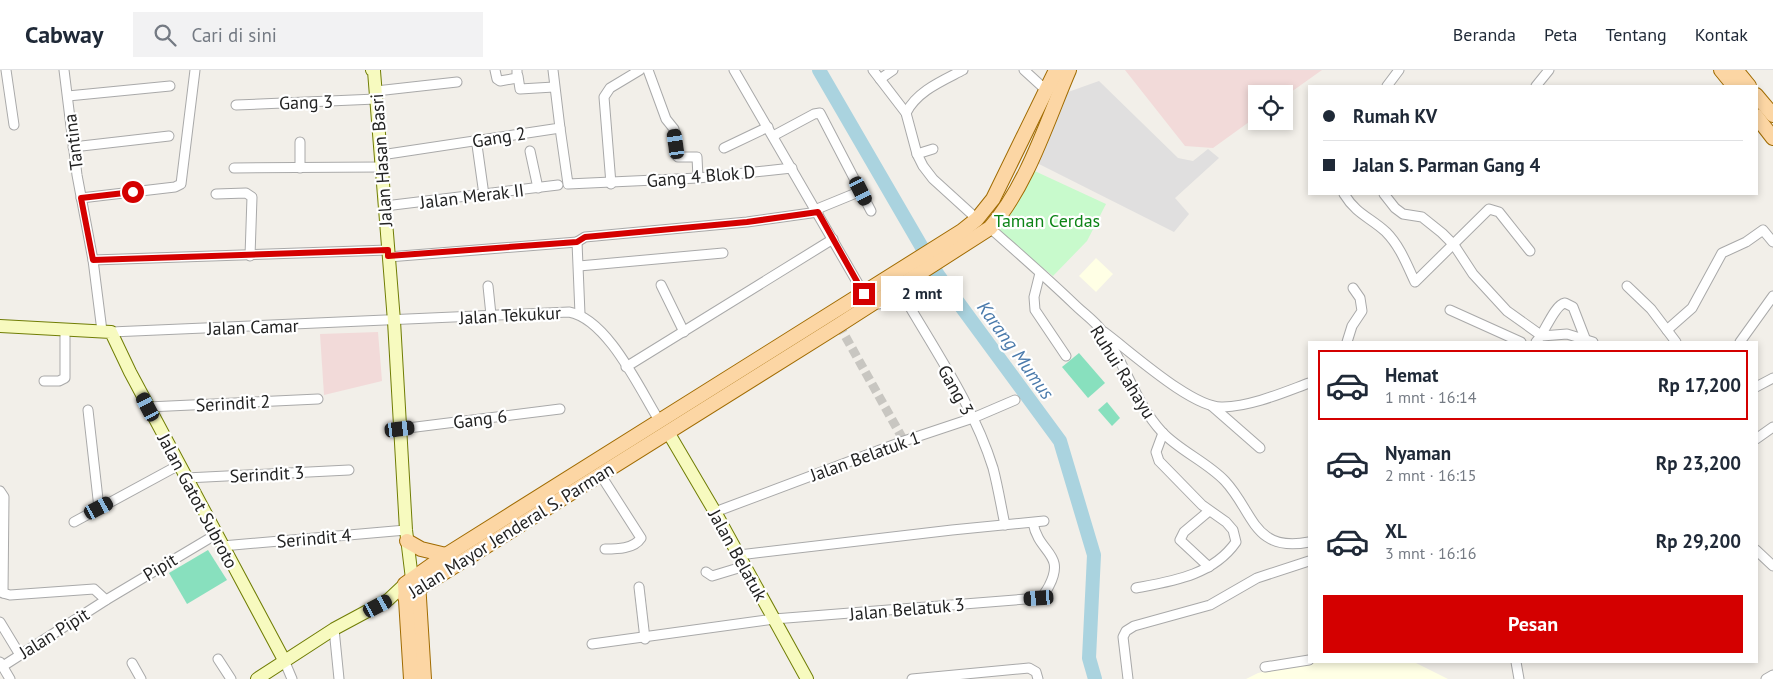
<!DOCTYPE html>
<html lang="id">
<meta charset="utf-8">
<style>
body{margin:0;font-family:"PT Sans",sans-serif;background:#f2f2f3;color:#1f2937;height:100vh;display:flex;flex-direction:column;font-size:19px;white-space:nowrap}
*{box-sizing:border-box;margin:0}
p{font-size:16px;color:#747a83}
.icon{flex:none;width:28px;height:28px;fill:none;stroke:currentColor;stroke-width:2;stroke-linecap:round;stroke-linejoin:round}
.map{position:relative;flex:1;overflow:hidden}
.side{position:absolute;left:1308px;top:271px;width:450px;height:322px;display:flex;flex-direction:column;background:#fff;border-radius:0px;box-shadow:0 2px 8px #0003}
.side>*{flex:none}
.hud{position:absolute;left:1308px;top:15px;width:450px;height:110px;border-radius:0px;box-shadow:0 2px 8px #0003;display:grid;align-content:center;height:110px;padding:0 15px;background:#fff}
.tools{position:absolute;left:1248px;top:15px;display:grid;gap:10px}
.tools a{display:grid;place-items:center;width:45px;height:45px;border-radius:0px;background:#fff;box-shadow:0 2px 8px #0003;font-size:25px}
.end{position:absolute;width:22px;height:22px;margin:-11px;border:6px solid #d40000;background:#fff;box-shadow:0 0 0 2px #fff}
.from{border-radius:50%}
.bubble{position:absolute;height:35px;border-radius:0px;background:#fff;box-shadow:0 2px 8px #0003;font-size:16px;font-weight:700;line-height:35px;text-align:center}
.car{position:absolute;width:15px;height:30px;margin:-15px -8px;border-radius:6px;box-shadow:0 0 4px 1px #0007;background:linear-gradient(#222 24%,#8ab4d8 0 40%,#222 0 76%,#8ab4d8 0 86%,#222 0)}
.hud b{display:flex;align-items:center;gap:18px;height:48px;font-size:19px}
.hud b+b{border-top:1px solid #e0e1e3}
.hud i{width:12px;height:12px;background:#1f2937}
ul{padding:9px 0 0;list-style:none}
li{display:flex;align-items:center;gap:15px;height:70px;margin:0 10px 8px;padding:0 5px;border:2px solid transparent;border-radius:0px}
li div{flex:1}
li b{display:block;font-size:19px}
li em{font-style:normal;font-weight:700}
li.on{border-color:#d40000}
li>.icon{width:45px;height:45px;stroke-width:1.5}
.primary-button{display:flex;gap:10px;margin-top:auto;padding:10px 15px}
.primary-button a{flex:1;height:58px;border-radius:0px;background:#d40000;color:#fff;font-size:20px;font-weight:700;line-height:58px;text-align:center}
header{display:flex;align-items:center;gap:30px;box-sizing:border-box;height:70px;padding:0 25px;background:#fff;border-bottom:1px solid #e0e1e3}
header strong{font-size:24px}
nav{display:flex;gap:28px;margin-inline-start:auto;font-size:18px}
.search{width:350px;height:45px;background:#f2f2f3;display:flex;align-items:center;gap:12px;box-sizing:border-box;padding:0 18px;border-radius:0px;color:#747a83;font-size:19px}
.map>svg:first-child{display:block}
</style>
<header>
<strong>Cabway</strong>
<div class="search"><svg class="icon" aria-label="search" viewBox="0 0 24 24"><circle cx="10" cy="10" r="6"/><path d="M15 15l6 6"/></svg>Cari di sini</div>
<nav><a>Beranda</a><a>Peta</a><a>Tentang</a><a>Kontak</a></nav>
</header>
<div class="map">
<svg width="1773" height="609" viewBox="0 0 1773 609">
<rect width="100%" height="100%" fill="#f2efe9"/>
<polygon fill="#e0dfdf" points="1099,11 1178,88 1193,91 1208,79 1219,88 1175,128 1189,144 1174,162 1037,93 1068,22"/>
<g fill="#f2dad9">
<polygon points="1125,0 1322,0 1284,27 1284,24 1256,24 1256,47 1213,78 1185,76"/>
<polygon points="378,262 382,311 324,325 320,264"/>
</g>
<g fill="#ffffe5">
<polygon points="1096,188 1113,204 1096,222 1079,206"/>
<polygon points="1311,592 1416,593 1448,609 1246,609 1258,603"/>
</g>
<polygon fill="#c8facc" points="1026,97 1106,134 1087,171 1053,206 1010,172 993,155"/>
<g fill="#88e0be">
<polygon points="1079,283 1105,313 1088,328 1062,297"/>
<polygon points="1107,332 1120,348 1112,356 1098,340"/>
<polygon points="208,480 227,510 187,534 169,503"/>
</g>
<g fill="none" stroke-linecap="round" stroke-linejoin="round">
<polyline stroke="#aad3df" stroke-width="14" points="819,0 938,205 1060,371 1094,485 1089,588 1095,609"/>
<polyline stroke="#c8c6c1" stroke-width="9" stroke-dasharray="9 4.5" stroke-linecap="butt" points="839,255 904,371"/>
<defs>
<g id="street">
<polyline points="6,0 14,55"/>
<polyline points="64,0 77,105 93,190 102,261"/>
<polyline points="495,0 497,9 500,11 517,8 517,0"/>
<polyline points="648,0 666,49 674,59 676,74 675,84 678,87 697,87 698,108"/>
<polyline points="734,0 864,224"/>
<polyline points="873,0 906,43 917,84 923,96 933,109 977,149"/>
<polyline points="1024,0 1047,21"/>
<polyline points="518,6 520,19 554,17"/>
<polyline points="880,9 893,0"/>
<polyline points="1387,16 1399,0"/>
<polyline points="1536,16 1549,0"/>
<polyline points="376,21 457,12"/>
<polyline points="68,26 170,16"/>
<polyline points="236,35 376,29"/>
<path d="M906 43C917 21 942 11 963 0"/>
<polyline points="560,58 568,114 698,108 792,98"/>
<polyline points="773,66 814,44 820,43 871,141"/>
<polyline points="300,72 300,98"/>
<polyline points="477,75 484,125"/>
<polyline points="73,77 169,66"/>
<polyline points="724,78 768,57"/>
<polyline points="530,81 538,118"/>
<polyline points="917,84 933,79"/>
<polyline points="381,85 560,58 553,0"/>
<polyline points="234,98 382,97"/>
<polyline points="611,114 604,27 610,18 640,0"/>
<polyline points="216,124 246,123 252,127 250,186"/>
<path d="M1344 124C1357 145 1370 147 1386 162 1400 176 1407 195 1415 212L1489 139 1499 142 1530 181"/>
<polyline points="1384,124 1395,138 1403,144 1422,147 1442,163 1454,175 1473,204 1507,241 1542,266 1567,264 1593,272"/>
<polyline points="81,128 175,117 181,114 195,0"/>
<polyline points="385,136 558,115"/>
<polyline points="817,139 861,121"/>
<path d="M990 158C1018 183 1047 208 1074 234 1083 243 1095 251 1102 261 1125 292 1135 333 1162 362 1180 381 1207 392 1225 411 1254 442 1253 483 1309 472"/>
<polyline points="577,172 585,167 747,152 818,142"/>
<polyline points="577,172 580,244"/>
<polyline points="388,187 577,172"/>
<polyline points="93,190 388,180"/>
<polyline points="579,196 723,183"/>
<polyline points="1040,203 1034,227 1035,240 1066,286"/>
<polyline points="661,215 684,262"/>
<polyline points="488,216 491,245"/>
<polyline points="1627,216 1651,239 1676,272"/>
<path d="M879 234 904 227C936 282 974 337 993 398 998 417 1001 436 1005 455"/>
<polyline points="1450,240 1521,272"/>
<polyline points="1667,260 1692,238 1722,183 1746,172 1763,160 1773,172"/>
<path d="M111 262 569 242C608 249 640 320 660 352"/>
<path d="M1104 262C1130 281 1193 339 1223 337 1252 336 1282 323 1309 313"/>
<polyline points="1347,272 1352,256 1362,241 1360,228 1353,218"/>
<path d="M1536 272C1545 263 1554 235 1565 233L1573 237 1585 268"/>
<polyline points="1740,272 1773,226"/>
<polyline points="626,297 833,169"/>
<polyline points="44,311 59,311 65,308 65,260"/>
<polyline points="1756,317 1773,308"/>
<polyline points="1212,336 1260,378"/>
<polyline points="148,337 318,329"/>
<polyline points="88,340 99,438"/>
<polyline points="400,359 560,339"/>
<polyline points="1756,369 1773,357"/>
<path d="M600 404 641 468C634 479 617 479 605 479"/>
<polyline points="186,408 349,400"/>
<polyline points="0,421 4,427 3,523"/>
<polyline points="715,442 904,371 973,348 1015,330"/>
<polyline points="74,452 179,395"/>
<polyline points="222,476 406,460"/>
<polyline points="1756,480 1773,496"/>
<polyline points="739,485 952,460 1044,451"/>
<polyline points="1209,497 1180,470 1184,462 1209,441"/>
<polyline points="706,502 712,506 745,496"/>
<polyline points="639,517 645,569"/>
<path d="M1136 518C1173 511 1213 505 1236 472L1233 460 1226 452 1202 435 1159 391 1156 382 1163 363"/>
<polyline points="3,523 10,525 94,519 106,530"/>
<polyline points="0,552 20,585"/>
<polyline points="334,559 339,609"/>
<path d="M592 574 774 549 1039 528C1045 525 1046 521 1049 516 1066 483 1039 484 1033 453"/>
<polyline points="218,589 231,609"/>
<polyline points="284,590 292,609"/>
<polyline points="0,592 10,609"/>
<polyline points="1516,592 1519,609"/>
<polyline points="132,593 141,609"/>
<polyline points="3,596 106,530 215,465"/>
<polyline points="1265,597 1309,590"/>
<polyline points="912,609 1029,598 1036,602 1038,609"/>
<polyline points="1128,609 1123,567 1126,561 1134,556 1210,535 1257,508 1309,491"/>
<polyline points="1766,609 1773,605"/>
</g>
<g id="secondary">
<polyline points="372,0 374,1 394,251 406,460 412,509"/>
<polyline points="0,256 111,262 130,302 284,590"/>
<polyline points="668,362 715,442 807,609"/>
<polyline points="257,609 334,559 388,530 405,514"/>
</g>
<g id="primary">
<polyline points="1721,0 1734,16"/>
<polyline points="1736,0 1749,16"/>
<polyline points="1756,25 1773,45"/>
<polyline points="1756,46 1773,68"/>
<polyline points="407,471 421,479 446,485"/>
<polyline points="418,512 424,609"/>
<path d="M405 527 839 255 990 158C1027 116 1047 51 1069 0"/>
<polyline points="411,609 405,514 446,485 962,161 977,149 993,129 1056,0"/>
</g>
</defs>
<use href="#street" stroke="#a9a9a9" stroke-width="11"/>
<use href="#secondary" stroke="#707d05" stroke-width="14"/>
<use href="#primary" stroke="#a06b00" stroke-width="16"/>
<use href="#street" stroke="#fff" stroke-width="9"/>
<use href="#secondary" stroke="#f7fabf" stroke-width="12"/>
<use href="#primary" stroke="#fcd6a4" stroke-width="14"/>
</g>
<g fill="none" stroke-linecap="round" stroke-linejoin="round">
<polyline stroke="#d40000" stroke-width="6" points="133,122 81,128 93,190 388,180 388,186 577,172 585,167 747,152 818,142 864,224"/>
</g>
<g text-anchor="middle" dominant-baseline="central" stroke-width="4.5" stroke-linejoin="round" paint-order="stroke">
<g font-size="18" fill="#222" stroke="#fff">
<text transform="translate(306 32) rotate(-2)">Gang 3</text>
<text transform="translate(499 67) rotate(-9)">Gang 2</text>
<text transform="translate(73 72) rotate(-97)">Tantina</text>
<text transform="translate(381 90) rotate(-94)">Jalan Hasan Basri</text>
<text transform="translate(701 106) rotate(-5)">Gang 4 Blok D</text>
<text transform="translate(472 126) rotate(-7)">Jalan Merak II</text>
<text transform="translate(510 245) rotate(-3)">Jalan Tekukur</text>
<text transform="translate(253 257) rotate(-2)">Jalan Camar</text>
<text transform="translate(1123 302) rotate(58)">Ruhui Rahayu</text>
<text transform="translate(956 320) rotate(61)">Gang 3</text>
<text transform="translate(233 333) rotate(-3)">Serindit 2</text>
<text transform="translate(480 349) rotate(-7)">Gang 6</text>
<text transform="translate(865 386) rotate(-20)">Jalan Belatuk 1</text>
<text transform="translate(267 404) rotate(-3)">Serindit 3</text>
<text transform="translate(198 431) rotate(62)">Jalan Gatot Subroto</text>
<text transform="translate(511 460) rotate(-32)">Jalan Mayor Jenderal S. Parman</text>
<text transform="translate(314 468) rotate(-5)">Serindit 4</text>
<text transform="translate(738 485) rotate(61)">Jalan Belatuk</text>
<text transform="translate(160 497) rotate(-31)">Pipit</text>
<text transform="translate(907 539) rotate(-5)">Jalan Belatuk 3</text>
<text transform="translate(54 563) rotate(-32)">Jalan Pipit</text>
</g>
<g font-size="18" fill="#0c8416" stroke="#fff">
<text x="1047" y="150">Taman Cerdas</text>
</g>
<g font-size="19" font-style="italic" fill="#4a7aab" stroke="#fff">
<text transform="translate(1016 280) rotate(54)">Karang Mumus</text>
</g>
</g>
</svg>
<div class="tools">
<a><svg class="icon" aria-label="locate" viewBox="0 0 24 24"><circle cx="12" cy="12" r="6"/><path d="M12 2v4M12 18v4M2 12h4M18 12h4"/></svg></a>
</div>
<i class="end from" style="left:133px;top:122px"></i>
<i class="end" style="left:864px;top:224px"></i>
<div class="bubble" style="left:881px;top:206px;width:82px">2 mnt</div>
<i class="car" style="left:676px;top:74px;rotate:352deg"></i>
<i class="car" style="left:861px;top:121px;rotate:153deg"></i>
<i class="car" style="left:148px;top:337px;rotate:332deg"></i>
<i class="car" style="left:400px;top:359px;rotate:83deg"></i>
<i class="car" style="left:99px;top:438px;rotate:62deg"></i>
<i class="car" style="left:1039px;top:528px;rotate:266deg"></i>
<i class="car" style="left:378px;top:536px;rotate:62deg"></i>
<div class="hud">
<b><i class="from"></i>Rumah KV</b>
<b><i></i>Jalan S. Parman Gang 4</b>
</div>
<section class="side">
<ul>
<li class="on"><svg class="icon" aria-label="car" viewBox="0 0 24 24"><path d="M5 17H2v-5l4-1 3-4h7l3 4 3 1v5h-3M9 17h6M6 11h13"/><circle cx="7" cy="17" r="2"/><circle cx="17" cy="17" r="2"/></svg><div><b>Hemat</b><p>1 mnt · 16:14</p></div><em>Rp 17,200</em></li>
<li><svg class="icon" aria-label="car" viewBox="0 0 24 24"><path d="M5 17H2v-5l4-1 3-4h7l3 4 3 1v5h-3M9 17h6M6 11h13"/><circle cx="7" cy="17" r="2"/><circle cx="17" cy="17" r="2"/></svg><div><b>Nyaman</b><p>2 mnt · 16:15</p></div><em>Rp 23,200</em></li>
<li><svg class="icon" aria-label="car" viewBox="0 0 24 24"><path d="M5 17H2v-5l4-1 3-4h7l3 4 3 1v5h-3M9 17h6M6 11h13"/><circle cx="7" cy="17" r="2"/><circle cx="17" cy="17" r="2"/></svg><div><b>XL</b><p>3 mnt · 16:16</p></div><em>Rp 29,200</em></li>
</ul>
<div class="primary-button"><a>Pesan</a></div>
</section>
</div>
